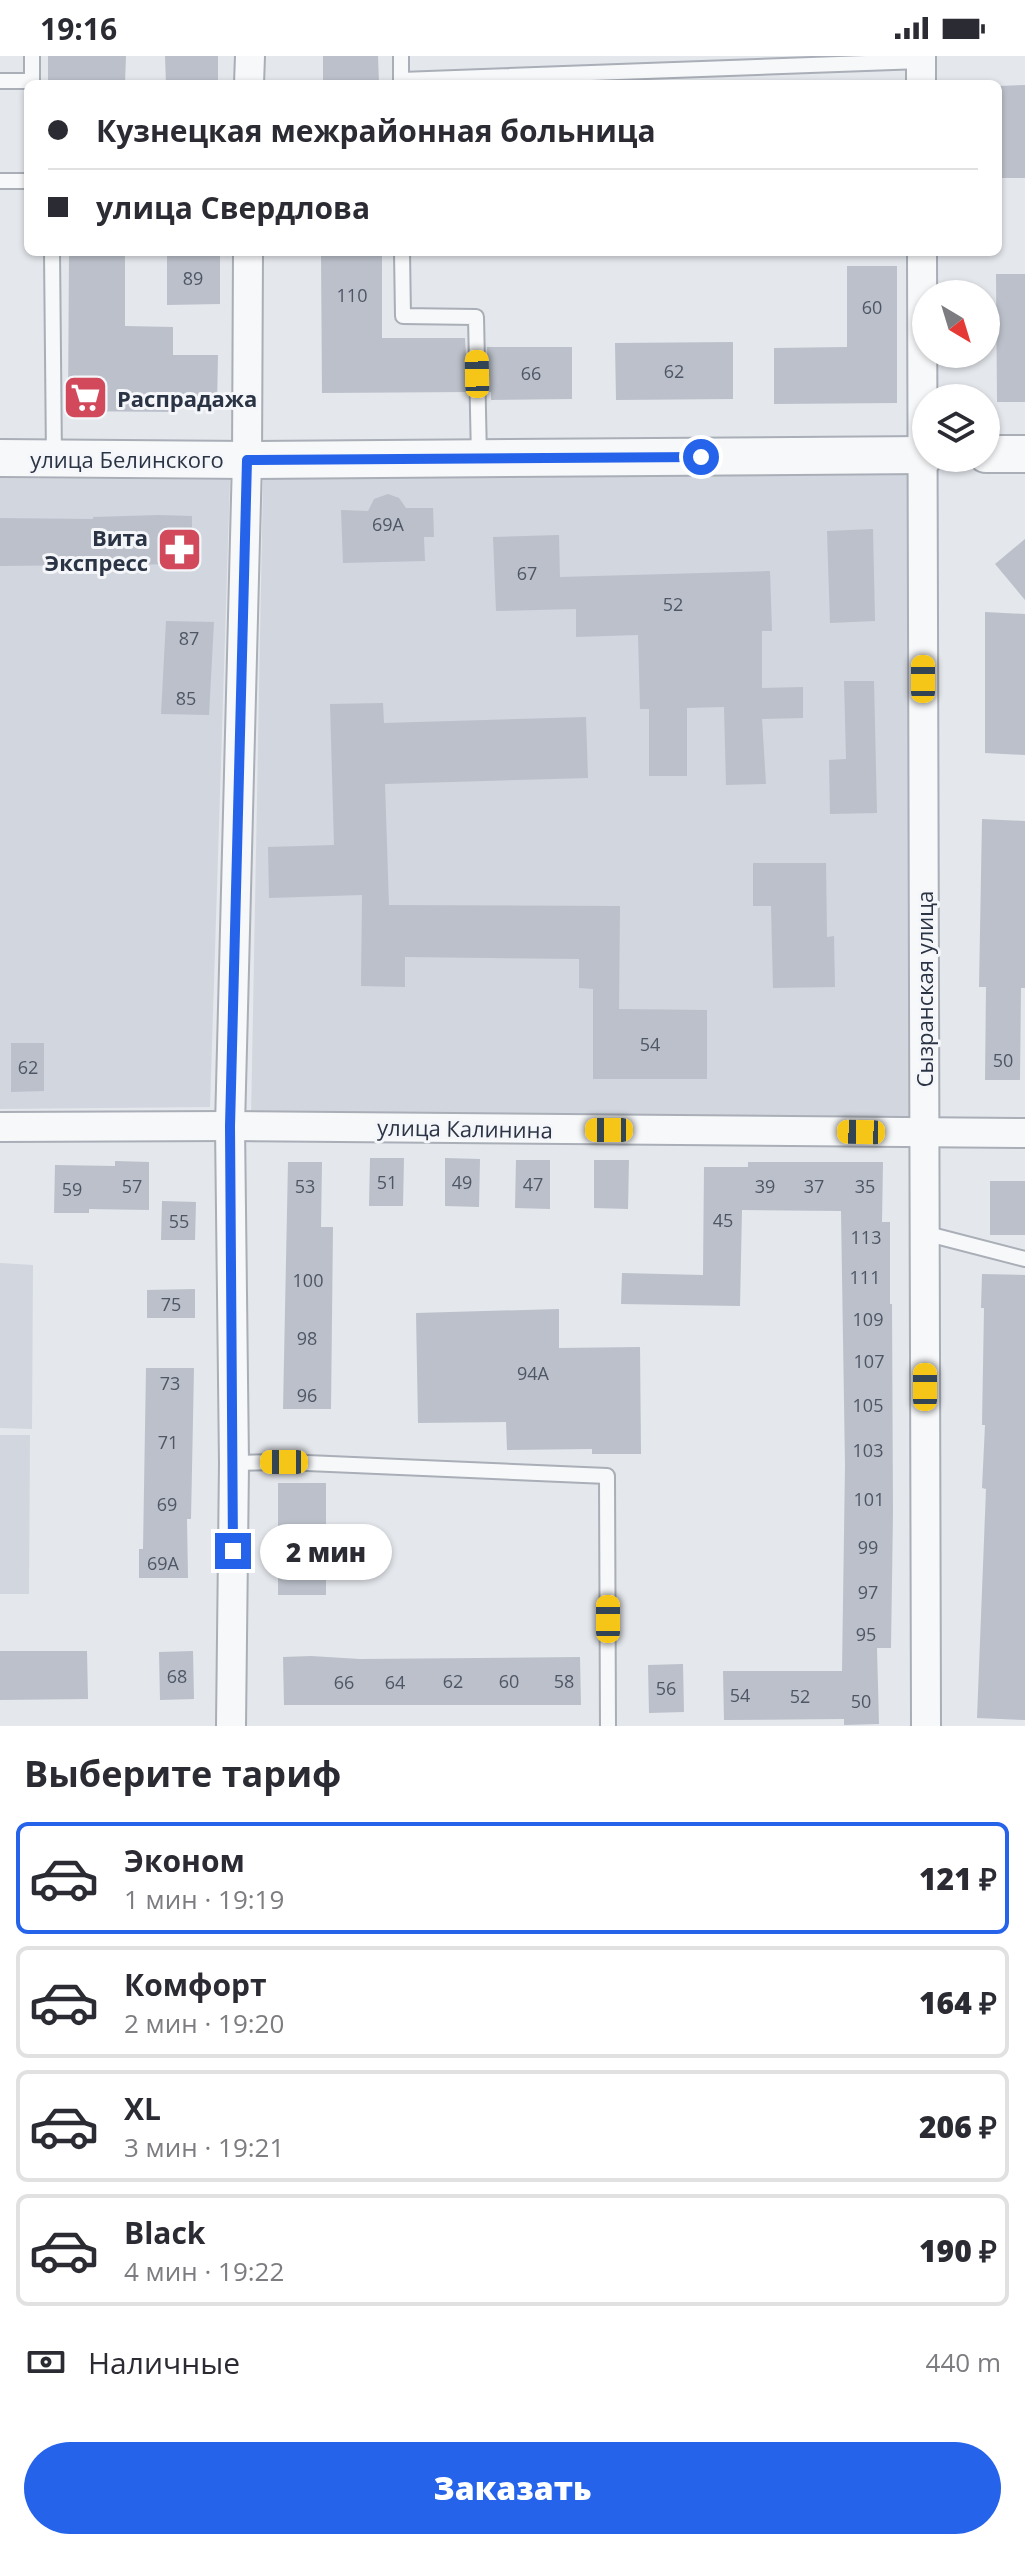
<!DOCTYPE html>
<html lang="ru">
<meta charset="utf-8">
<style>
body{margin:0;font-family:"Open Sans",sans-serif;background:#f2f2f3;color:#2b2b33;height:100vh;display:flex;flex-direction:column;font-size:30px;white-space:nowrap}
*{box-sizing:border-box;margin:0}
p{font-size:26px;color:#7c7c81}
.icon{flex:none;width:44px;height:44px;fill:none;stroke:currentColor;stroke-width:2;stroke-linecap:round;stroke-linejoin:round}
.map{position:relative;height:1670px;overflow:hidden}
.drawer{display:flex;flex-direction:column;background:#fff;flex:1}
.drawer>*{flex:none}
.guide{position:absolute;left:24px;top:24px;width:978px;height:176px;border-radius:12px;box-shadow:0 2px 6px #0004;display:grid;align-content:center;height:176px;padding:0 24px;background:#fff}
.needle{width:52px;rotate:142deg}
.controls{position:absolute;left:912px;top:224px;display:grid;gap:16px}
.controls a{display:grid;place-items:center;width:88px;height:88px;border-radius:50%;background:#fff;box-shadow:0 2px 6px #0004;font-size:40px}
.end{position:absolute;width:36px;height:36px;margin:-18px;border:10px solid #2563eb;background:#fff;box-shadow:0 0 0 4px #fff}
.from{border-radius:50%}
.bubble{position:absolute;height:56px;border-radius:28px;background:#fff;box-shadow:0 2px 6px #0004;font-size:26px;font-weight:800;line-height:56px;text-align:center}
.car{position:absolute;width:24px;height:48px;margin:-24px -12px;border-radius:10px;box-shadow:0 0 6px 2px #0007;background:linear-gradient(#f5c518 24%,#345 0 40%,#f5c518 0 76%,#345 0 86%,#f5c518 0)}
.guide b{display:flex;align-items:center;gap:28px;height:76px;font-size:30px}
.guide b+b{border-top:2px solid #e1e1e2}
.guide i{width:20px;height:20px;background:#2b2b33}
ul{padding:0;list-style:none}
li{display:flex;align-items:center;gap:24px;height:112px;margin:0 16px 12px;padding:0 8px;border:4px solid #e1e1e2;border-radius:12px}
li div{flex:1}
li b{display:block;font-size:30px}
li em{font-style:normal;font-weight:800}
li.current{border-color:#2563eb}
li>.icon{width:72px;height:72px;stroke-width:1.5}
h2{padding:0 24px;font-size:36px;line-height:96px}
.pay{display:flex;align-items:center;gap:20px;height:88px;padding:0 24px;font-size:30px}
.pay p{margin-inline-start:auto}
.action{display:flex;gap:16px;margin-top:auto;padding:16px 24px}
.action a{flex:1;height:92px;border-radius:48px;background:#2563eb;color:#fff;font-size:32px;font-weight:800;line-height:92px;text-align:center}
.status{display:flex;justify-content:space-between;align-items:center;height:56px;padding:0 40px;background:#fff;direction:ltr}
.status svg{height:22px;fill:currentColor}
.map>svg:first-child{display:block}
</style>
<div class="status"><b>19:16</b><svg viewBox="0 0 49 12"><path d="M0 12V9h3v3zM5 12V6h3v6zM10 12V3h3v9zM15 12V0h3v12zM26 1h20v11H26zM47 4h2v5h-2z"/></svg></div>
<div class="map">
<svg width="1025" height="1670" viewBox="0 0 1025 1670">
<rect width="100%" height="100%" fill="#e4e7ec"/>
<g fill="#d2d6de">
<polygon points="914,410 916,1070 251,1062 263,423"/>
<polygon points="0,422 230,424 210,1051 0,1053"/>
<polygon points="0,1207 33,1209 32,1373 0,1372"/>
<polygon points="0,1379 30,1379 29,1538 0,1538"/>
</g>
<g fill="#bbc0ca">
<polygon points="48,0 126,0 125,28 48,28"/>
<polygon points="165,0 218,0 218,28 166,28"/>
<polygon points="323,0 378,0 379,28 323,28"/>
<polygon points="1025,29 1025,122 998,122 998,30"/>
<polygon points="69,196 125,196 125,270 173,271 173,299 218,299 217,348 172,348 172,356 68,355"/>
<polygon points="167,196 220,196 220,248 167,249"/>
<polygon points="321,196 382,196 382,282 465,282 468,336 322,337"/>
<polygon points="847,210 897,210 897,347 774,348 774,292 847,291"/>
<polygon points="996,218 1025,218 1025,346 997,346"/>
<polygon points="733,286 733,343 616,344 615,287"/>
<polygon points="487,291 572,291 572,343 491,344 491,336 488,336"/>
<polygon points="388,438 399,442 406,452 433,452 434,481 424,481 425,505 343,507 341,454 368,455 374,443"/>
<polygon points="159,459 192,460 192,508 0,510 0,462 93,463 93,461"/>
<polygon points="873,473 875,565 830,567 827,475"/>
<polygon points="559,479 560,521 770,515 772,575 762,575 762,632 803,631 803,662 762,663 766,728 726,729 724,651 687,652 687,720 649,720 649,653 640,653 638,579 576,581 576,553 496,555 493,481"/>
<polygon points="1025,483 1025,544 995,508"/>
<polygon points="985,556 1025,558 1025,699 985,697"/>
<polygon points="166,565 214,566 209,659 161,658"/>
<polygon points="844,625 874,625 877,757 830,758 829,704 846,703"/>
<polygon points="383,647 384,667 586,661 588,722 385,728 389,849 620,850 619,953 707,954 707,1023 593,1023 593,933 579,932 579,903 405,901 405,931 361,930 362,839 269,842 268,791 334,789 330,648"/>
<polygon points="982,763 1025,765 1025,932 1021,932 1020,1024 985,1024 986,931 979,931"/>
<polygon points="753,807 826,807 827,881 834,880 835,931 773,932 771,850 753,850"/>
<polygon points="11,987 44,987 44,1035 11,1036"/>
<polygon points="370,1102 404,1102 403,1150 369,1150"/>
<polygon points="445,1102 480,1103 479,1151 445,1150"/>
<polygon points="516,1104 550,1104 550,1153 515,1152"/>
<polygon points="594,1104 629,1104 628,1153 594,1152"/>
<polygon points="115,1105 149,1106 149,1154 89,1153 89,1157 54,1157 55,1109 115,1110"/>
<polygon points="288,1106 322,1106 321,1171 333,1171 331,1353 283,1353"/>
<polygon points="748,1106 883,1106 882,1166 890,1166 890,1248 892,1248 893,1457 891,1592 877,1592 879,1668 844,1669 844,1663 724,1664 723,1615 842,1615 845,1409 841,1155 742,1154 740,1250 621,1248 622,1217 703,1219 704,1111 748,1111"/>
<rect x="990" y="1125" width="35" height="54"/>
<polygon points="162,1145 196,1146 195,1184 161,1184"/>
<polygon points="982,1218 1025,1219 1025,1664 977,1662 986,1433 982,1432 985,1369 982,1369 984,1252 981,1252"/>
<polygon points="195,1233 195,1262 147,1262 147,1234"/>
<polygon points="559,1253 559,1292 640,1291 641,1398 592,1398 592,1393 507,1394 506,1366 418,1367 416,1257"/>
<polygon points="146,1312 194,1312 191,1463 187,1463 188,1522 139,1522 139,1493 143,1493"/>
<rect x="278" y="1427" width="48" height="112"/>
<polygon points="0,1595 87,1595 88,1643 0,1644"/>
<polygon points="193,1595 194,1643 160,1644 159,1596"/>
<polygon points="311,1600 360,1603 580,1601 581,1649 284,1649 283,1601"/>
<polygon points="683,1608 684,1656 649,1657 648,1609"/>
</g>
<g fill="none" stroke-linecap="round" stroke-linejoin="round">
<defs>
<g id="service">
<polyline points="32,0 32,28"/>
<polyline points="401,24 921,5"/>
<polyline points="0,25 32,25"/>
<polyline points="401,28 401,0"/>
<polyline points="0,125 28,125"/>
<polyline points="52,196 54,402"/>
<polyline points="402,196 403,260 476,261 479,402"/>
<polyline points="924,1177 1025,1203"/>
<polyline points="234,1407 284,1406 607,1420 608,1670"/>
</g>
<g id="minor">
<polyline points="921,0 921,28"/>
<polyline points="249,28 250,0"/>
<polyline points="922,196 926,1670"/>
<polyline points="0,1071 230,1070 1025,1077"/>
<polyline points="231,1670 234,1407 230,1070 247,404 248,196"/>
</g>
<g id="tertiary">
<polyline points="986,398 1025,398"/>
<polyline points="0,402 247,404 926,399"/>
</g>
</defs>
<use href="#service" stroke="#a9aeb7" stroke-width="18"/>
<use href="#minor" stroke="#a9aeb7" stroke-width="32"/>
<use href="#tertiary" stroke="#a9aeb7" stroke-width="40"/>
<use href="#service" stroke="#f7f8fa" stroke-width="14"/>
<use href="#minor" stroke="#f7f8fa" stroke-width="28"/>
<use href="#tertiary" stroke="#f7f8fa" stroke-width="36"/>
</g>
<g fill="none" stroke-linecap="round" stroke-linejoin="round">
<polyline stroke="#2563eb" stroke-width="10" points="233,1495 230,1070 247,404 701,401"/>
</g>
<defs>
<symbol id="supermarket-square" viewBox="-11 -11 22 22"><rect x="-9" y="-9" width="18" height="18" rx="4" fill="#d1495b" stroke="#f4f6f9"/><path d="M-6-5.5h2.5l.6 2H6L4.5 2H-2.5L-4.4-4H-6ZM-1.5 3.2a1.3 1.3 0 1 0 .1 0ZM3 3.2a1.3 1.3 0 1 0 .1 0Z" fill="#fff"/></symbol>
<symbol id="pharmacy-square" viewBox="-11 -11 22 22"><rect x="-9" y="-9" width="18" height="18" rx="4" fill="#d1495b" stroke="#f4f6f9"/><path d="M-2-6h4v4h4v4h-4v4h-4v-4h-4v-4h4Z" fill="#fff"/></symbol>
</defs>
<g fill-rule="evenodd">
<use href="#supermarket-square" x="60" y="316" width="51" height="51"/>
<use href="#pharmacy-square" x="154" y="468" width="51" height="51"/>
</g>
<g text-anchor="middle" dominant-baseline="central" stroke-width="6" stroke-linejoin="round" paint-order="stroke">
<g font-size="18" fill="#4f5766">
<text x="193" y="222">89</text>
<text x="352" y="239">110</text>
<text x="872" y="251">60</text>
<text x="674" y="315">62</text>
<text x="531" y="317">66</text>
<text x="388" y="468">69А</text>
<text x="527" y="517">67</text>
<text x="673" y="548">52</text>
<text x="189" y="582">87</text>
<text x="186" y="642">85</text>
<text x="650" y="988">54</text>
<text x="1003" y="1004">50</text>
<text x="28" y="1011">62</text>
<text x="387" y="1126">51</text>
<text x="462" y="1126">49</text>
<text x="533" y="1128">47</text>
<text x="132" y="1130">57</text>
<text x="305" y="1130">53</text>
<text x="765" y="1130">39</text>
<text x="814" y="1130">37</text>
<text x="865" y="1130">35</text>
<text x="72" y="1133">59</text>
<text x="723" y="1164">45</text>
<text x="179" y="1165">55</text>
<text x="866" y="1181">113</text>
<text x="865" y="1221">111</text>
<text x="308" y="1224">100</text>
<text x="171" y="1248">75</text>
<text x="868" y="1263">109</text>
<text x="307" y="1282">98</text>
<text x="869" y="1305">107</text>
<text x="533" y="1317">94А</text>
<text x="170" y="1327">73</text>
<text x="307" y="1339">96</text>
<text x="868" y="1349">105</text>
<text x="168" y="1386">71</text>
<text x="868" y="1394">103</text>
<text x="869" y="1443">101</text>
<text x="167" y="1448">69</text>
<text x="868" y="1491">99</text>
<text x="163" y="1507">69А</text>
<text x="868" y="1536">97</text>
<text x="866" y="1578">95</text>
<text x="177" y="1620">68</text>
<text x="453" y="1625">62</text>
<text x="509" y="1625">60</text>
<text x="564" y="1625">58</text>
<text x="344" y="1626">66</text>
<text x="395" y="1626">64</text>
<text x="666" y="1632">56</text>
<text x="740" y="1639">54</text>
<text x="800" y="1640">52</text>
<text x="861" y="1645">50</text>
</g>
<g font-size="22" font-weight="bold" fill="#2b3445" stroke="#f4f6f9" text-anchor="start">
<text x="117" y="342">Распрадажа</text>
<text x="148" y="481" text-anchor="end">Вита<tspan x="148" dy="25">Экспресс</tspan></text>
</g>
<g font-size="22" fill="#2b3445" stroke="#f4f6f9">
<text x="127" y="403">улица Белинского</text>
<text transform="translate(924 933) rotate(-90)">Сызранская улица</text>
<text transform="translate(465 1072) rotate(1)">улица Калинина</text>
</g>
</g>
</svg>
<div class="controls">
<a><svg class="needle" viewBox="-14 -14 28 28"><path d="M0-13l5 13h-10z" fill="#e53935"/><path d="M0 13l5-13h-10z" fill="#7c7c81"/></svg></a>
<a><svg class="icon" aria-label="layers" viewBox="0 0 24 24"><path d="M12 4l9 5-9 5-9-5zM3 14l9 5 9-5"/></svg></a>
</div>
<i class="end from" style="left:701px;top:401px"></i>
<i class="end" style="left:233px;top:1495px"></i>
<div class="bubble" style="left:260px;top:1468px;width:132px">2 мин</div>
<i class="car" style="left:477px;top:318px;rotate:359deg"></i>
<i class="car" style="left:923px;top:623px;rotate:0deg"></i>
<i class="car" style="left:609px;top:1074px;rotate:270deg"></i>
<i class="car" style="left:861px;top:1076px;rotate:271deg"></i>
<i class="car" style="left:925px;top:1331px;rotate:0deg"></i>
<i class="car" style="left:284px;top:1406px;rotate:270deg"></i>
<i class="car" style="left:608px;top:1563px;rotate:0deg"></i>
<div class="guide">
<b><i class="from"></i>Кузнецкая межрайонная больница</b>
<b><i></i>улица Свердлова</b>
</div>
</div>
<section class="drawer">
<h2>Выберите тариф</h2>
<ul>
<li class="current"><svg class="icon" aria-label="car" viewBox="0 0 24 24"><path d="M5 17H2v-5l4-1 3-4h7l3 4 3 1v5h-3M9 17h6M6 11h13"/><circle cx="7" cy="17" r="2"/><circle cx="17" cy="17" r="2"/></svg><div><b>Эконом</b><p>1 мин · 19:19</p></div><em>121 ₽</em></li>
<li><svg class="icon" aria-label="car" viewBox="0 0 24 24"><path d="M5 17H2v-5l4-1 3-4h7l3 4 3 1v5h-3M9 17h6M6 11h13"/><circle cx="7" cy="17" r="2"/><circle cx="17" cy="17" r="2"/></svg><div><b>Комфорт</b><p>2 мин · 19:20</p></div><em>164 ₽</em></li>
<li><svg class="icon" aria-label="car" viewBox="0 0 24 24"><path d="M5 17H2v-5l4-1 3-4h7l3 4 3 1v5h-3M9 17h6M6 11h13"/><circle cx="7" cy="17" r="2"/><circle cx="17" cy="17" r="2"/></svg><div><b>XL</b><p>3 мин · 19:21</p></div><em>206 ₽</em></li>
<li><svg class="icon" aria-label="car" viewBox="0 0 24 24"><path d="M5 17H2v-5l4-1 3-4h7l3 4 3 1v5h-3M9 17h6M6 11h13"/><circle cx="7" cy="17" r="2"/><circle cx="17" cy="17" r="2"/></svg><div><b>Black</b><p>4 мин · 19:22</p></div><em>190 ₽</em></li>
</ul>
<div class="pay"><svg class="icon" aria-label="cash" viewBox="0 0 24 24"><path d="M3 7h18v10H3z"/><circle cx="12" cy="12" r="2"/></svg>Наличные<p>440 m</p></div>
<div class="action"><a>Заказать</a></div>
</section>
